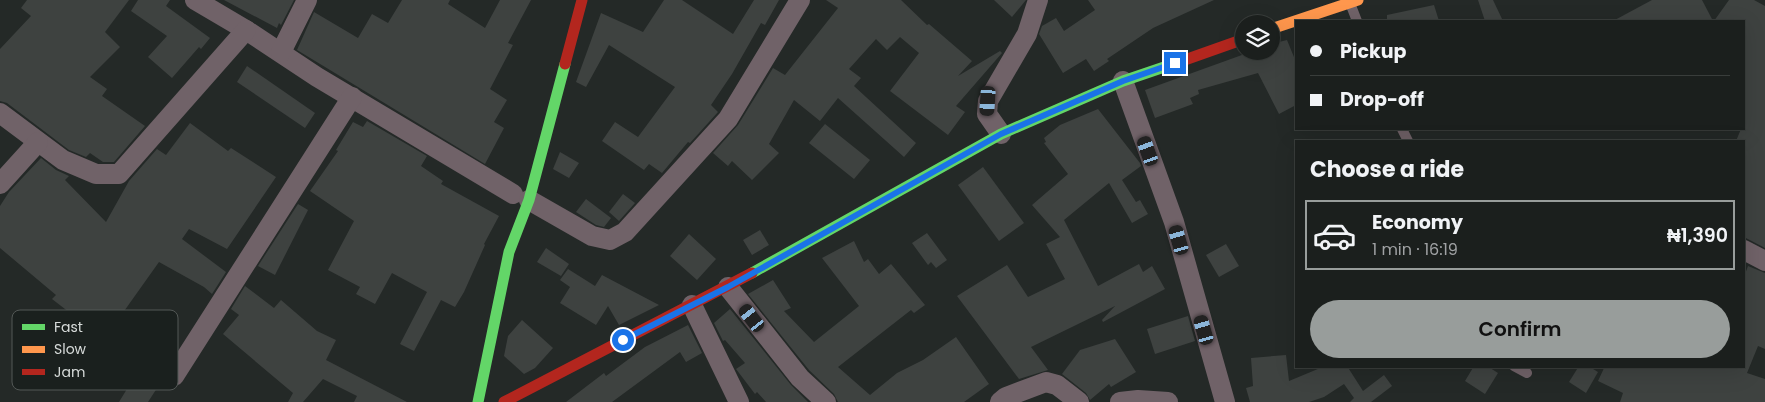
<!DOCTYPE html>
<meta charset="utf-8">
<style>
body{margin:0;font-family:Poppins,sans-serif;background:#282c2a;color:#f1f3f6;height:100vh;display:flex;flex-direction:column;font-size:19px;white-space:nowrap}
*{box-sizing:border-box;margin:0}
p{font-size:16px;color:#a0a2a4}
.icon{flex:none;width:28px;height:28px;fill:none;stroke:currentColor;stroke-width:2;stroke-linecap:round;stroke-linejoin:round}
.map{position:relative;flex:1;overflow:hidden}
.panel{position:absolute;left:1295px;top:140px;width:450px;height:228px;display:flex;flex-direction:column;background:#1b1f1d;border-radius:0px;box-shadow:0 5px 20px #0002,0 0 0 1px #393d3b}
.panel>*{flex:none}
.guide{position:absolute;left:1295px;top:20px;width:450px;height:110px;border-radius:0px;box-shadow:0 5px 20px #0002,0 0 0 1px #393d3b;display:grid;align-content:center;height:110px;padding:0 15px;background:#1b1f1d}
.buttons{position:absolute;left:1235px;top:15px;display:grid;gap:10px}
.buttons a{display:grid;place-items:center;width:45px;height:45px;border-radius:50%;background:#1b1f1d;box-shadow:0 5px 20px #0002,0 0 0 1px #393d3b;font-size:25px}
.end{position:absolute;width:22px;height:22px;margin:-11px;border:6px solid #1a73e8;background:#fff;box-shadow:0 0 0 2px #fff}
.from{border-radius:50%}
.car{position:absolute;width:15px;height:30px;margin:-15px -8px;border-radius:6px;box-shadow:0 0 4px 1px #0007;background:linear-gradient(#222 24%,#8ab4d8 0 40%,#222 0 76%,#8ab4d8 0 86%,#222 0)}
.guide b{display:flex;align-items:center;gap:18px;height:48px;font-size:19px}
.guide b+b{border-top:1px solid #393d3b}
.guide i{width:12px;height:12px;background:#f1f3f6}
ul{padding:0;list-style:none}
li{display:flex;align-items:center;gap:15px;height:70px;margin:0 10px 8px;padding:0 5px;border:2px solid #393d3b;border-radius:0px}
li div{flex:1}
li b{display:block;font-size:19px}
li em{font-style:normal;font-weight:600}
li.current{border-color:#989d9b}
li>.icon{width:45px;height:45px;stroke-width:1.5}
h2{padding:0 15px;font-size:22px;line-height:60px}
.cta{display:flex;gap:10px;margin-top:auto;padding:10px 15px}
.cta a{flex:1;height:58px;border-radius:30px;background:#989d9b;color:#111;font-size:20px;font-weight:600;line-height:58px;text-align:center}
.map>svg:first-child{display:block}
</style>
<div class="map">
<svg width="1765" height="402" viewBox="0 0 1765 402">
<rect width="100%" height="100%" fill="#242927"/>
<g fill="#3e4240">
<polygon points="27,0 129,0 105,32 120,47 90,77 107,89 102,96 145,126 114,162 103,162 90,153 86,157 69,150 7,103 0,101 0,49 31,16 21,8"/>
<polygon points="138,0 170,0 166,6 210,38 201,49 199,47 172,78 148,57 167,36 131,11"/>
<polygon points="224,0 294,0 281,25 279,23 277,28"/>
<polygon points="402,0 450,0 448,4 485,28 500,0 531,0 508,43 513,45 490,89 507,100 494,122 504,128 485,164 297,50 314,12 358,38 372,14 388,23"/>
<polygon points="664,0 682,0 733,34 754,0 779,0 765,25 761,23 732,74 711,105 718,112 690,143 688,142 662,173 649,164 644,170 602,141 615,122 638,137 675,87 609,45 586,87 576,82 601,13 643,32"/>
<polygon points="826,0 901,0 927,25 929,24 972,61 958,76 1000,51 1002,53 956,106 965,112 948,135 890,91 919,53 900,37 887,50 876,39 849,69 861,78 854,86 916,143 904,157 838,98 820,121 794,100 769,144 779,153 752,180 732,161 728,166 713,153 738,125 773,68 785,75 838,8"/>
<polygon points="994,0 1026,0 1012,17"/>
<polygon points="1088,0 1214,0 1153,28 1107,59 1109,61 1094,71 1086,59 1063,73 1039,34 1042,26 1056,18 1064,31 1095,10"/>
<polygon points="1478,0 1493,0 1503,21 1485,21"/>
<polygon points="1652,0 1702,0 1713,21 1613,21"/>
<polygon points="1729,0 1754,0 1765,6 1765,248 1744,237 1744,141 1736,141 1741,129 1744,129 1744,21 1714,21"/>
<polygon points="1434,5 1439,21 1387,21 1387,15"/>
<polygon points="1287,40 1296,62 1296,105 1279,114 1258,73 1198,90 1199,94 1190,98 1193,104 1155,118 1145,90 1253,51 1271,51 1271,44"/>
<polygon points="247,66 315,113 305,128 237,82"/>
<polygon points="1098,109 1140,163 1141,166 1122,180 1136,202 1140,200 1148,214 1132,223 1109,183 1064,220 1098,286 1139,264 1143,272 1152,266 1165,289 1103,322 1102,320 1115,306 1031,347 1048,370 1019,379 957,296 1007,265 1028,297 1065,279 1046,244 1060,237 1032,205 1068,174 1044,143 1046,142 1044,138 1060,125"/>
<polygon points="367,121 427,156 421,166 443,181 441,184 499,216 484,244 485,245 464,292 455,307 441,300 414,351 400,344 427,292 392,273 375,304 356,294 360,287 328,270 354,221 310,191 338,151 336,150 353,122 363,127"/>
<polygon points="190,123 228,151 231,148 276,177 227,249 189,229 182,239 226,272 212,294 204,287 159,262 95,352 79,342 87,326 52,299 56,295 0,248 0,206 9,192 41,158 56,170 69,176 65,180 106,222 129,181 157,149 166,155"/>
<polygon points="825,124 870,160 854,179 809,143"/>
<polygon points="560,152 579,163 569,178 553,169"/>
<polygon points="983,167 1024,223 999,241 958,185"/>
<polygon points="623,194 635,203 619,221 609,212"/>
<polygon points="586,199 611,218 604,227 596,225 576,212"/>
<polygon points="298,204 308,210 275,275 258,266"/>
<polygon points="760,230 769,245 752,255 743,240"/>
<polygon points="927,233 947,260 936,268 931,262 928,265 912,243"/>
<polygon points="689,234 716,259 697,280 670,256"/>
<polygon points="854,241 864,262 868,259 879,274 891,264 925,305 914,313 911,310 838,367 870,395 897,373 923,360 956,337 989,384 964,402 838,402 834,394 809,370 748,294 773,280 791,308 784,311 814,342 859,306 822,258"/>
<polygon points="1226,244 1239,266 1219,277 1206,255"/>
<polygon points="546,248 569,264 561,276 537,262"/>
<polygon points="1748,266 1765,273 1765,349 1758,346 1747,373 1765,379 1765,402 1620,402 1623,393 1598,381 1605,366 1744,366 1744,277"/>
<polygon points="568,269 595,286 602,275 659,305 619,325 608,306 596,325 560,303 570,287 560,280"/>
<polygon points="245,286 274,308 281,300 317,331 336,340 326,360 407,402 354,402 357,396 323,379 303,402 288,402 293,393 223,334 239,315 231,309"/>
<polygon points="730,309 791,385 808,402 766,402 757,392 755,394 736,369 745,363 725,340 723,341 714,323"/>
<polygon points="1188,316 1195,341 1155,354 1147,329"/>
<polygon points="522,320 553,348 535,368 524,374 504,356 508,336"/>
<polygon points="688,325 702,353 686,362 680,352 612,402 566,402 604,373 606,376 645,347"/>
<polygon points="1115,339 1136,372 1111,387 1109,384 1090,400 1086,393 1062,374 1080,350"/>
<polygon points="170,342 178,347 162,375 154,371"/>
<polygon points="1286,355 1289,381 1325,366 1347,366 1363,391 1384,375 1392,386 1371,402 1350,402 1354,398 1344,384 1324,397 1309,402 1250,402 1246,388 1253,386 1251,358"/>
<polygon points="125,359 161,382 148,402 119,402 130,384 115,374"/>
<polygon points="1474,366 1487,366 1498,373 1485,394 1465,381"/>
<polygon points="1579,366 1588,366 1598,372 1586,393 1569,382"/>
</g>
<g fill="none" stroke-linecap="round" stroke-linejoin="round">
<g stroke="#706268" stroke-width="10">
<polyline points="1350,3 1357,21"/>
<polyline points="1402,129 1408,141"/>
<polyline points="1514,366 1527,373"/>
</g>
<g stroke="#706268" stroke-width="20">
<polyline points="195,0 246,30 317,77 513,194"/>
<polyline points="281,52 307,0"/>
<polyline points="1123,81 1174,222 1225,402"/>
<polyline points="0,113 63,160 96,174 119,174 246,30"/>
<polyline points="1001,134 987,114 988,101 1027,34 1038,0"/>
<polyline points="0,184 38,142"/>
<polyline points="529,200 592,236 610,240 625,232 728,119 800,0"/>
<polyline points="1744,250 1765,261"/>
<polyline points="728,287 800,378 826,402"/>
<polyline points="692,305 739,402"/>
<polyline points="174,376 352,97"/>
<polyline points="1000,402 1006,397 1046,382 1057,385 1079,402"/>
<polyline points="1120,402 1138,400 1168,402"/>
</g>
<g stroke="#63d668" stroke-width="11">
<polyline points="752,273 1001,134 1123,81 1179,62"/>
<polyline points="478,402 509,252 529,200 565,64"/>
</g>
<polyline stroke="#ff974d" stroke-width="11" points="1271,29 1358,0"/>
<g stroke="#b3261e" stroke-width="11">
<polyline points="1179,62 1244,39"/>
<polyline points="565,64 582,0"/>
<polyline points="504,402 752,273"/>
</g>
</g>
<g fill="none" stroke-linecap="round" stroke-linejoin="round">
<polyline stroke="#1a73e8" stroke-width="6" points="623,340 728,287 1001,134 1123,81 1175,63"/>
</g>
<rect x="12" y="310" width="166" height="80" rx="8" fill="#1a201e" stroke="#535856" stroke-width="1"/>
<rect x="22" y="324" width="23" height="6" fill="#63d668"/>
<rect x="22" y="346" width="23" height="7" fill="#ff974d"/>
<rect x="22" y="369" width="23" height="6" fill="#b3261e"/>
<g font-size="14" fill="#d7dbda">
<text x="54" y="332">Fast</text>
<text x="54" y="354">Slow</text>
<text x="54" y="377">Jam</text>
</g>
</svg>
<div class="buttons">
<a><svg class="icon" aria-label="layers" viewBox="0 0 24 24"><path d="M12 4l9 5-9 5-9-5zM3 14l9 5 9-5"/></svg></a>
</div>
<i class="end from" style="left:623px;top:340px"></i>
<i class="end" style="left:1175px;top:63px"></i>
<i class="car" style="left:988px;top:101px;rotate:184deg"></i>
<i class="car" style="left:1148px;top:151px;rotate:340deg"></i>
<i class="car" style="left:1179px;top:240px;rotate:344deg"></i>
<i class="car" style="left:752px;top:318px;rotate:322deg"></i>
<i class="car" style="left:1204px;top:330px;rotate:344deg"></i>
<div class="guide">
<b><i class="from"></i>Pickup</b>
<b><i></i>Drop-off</b>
</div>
<section class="panel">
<h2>Choose a ride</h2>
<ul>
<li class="current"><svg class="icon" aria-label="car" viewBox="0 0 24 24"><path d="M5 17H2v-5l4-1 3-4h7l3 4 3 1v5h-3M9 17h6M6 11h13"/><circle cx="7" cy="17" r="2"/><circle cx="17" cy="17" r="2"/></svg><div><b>Economy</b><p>1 min · 16:19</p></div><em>₦1,390</em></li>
</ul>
<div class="cta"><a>Confirm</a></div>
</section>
</div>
